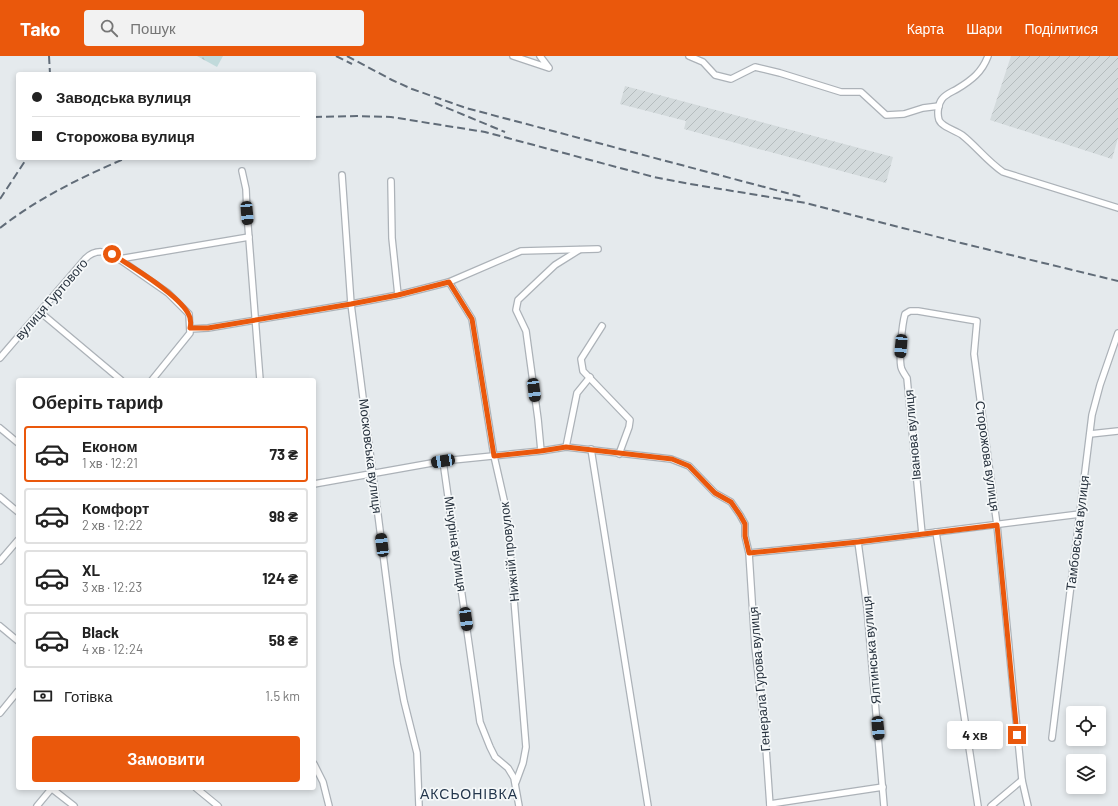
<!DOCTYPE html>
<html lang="uk">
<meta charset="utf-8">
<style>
body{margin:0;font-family:Barlow,sans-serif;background:#f2f2f2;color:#222;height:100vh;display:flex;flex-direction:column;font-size:15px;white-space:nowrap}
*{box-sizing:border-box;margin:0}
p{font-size:13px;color:#767676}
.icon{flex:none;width:22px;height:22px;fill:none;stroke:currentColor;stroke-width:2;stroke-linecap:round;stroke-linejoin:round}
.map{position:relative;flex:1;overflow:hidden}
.side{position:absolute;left:16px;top:322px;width:300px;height:412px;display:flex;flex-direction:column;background:#fff;border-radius:4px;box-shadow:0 2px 6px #0003}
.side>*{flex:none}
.hud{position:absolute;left:16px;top:16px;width:300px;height:88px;border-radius:4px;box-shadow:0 2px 6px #0003;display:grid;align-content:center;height:88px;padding:0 16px;background:#fff}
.buttons{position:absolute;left:1066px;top:650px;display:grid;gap:8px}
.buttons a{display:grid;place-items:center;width:40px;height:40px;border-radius:4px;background:#fff;box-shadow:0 2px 6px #0003;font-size:20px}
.end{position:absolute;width:18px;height:18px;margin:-9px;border:5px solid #ea580c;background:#fff;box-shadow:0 0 0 2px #fff}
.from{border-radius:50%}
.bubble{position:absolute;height:28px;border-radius:4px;background:#fff;box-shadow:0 2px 6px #0003;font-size:13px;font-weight:700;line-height:28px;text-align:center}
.car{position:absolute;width:12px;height:24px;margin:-12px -6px;border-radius:5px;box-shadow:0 0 3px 1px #0007;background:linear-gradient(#222 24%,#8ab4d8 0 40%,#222 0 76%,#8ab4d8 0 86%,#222 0)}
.hud b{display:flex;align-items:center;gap:14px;height:38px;font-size:15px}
.hud b+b{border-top:1px solid #e0e0e0}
.hud i{width:10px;height:10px;background:#222}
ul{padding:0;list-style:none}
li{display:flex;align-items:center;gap:12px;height:56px;margin:0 8px 6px;padding:0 8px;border:2px solid #e0e0e0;border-radius:4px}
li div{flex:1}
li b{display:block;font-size:15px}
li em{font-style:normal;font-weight:700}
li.on{border-color:#ea580c}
li>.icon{width:36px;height:36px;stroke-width:1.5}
h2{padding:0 16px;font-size:18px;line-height:48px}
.pay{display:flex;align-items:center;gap:10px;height:44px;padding:0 16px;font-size:15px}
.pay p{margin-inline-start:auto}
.primary-button{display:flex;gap:8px;margin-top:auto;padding:8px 16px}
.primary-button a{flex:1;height:46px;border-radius:4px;background:#ea580c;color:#fff;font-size:16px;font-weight:700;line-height:46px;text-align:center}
header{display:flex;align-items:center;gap:24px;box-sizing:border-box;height:56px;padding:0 20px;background:#ea580c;color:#fff}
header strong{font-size:19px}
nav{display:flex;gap:22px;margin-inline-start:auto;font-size:14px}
.search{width:280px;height:36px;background:#f2f2f2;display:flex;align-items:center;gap:10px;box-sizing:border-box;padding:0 14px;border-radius:4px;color:#767676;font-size:15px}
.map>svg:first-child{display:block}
</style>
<header>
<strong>Tako</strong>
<div class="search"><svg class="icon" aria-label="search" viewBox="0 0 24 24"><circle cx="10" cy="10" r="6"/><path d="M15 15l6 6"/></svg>Пошук</div>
<nav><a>Карта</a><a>Шари</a><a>Поділитися</a></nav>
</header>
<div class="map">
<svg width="1118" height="750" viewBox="0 0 1118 750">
<defs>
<pattern id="industrial-furrows" width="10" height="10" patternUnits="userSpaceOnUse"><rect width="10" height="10" fill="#d3dadc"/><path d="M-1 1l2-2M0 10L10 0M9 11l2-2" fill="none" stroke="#b5bcbe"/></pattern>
<pattern id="forest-firs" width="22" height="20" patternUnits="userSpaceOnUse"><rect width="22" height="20" fill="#c1dadb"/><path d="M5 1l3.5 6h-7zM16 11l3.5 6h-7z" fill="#a6bcbd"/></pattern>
</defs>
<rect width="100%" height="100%" fill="#e5eaed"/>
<g fill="url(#industrial-furrows)">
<polygon points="1011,0 1118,0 1118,82 1112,103 990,64"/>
<polygon points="625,30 893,101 886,127 684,73 686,65 620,48"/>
</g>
<polygon fill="url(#forest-firs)" points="197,0 223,0 217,11"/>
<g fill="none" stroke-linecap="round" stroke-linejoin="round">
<defs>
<g id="street">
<polyline points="513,0 549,12 540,0"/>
<polyline points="689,0 703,6 715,19 731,23 755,11 780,17 841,36 861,36 886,59 904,58 923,52 939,50"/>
<path d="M988 0C982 16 972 24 957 33 952 36 946 38 942 43 938 48 937 58 939 64 942 71 955 74 962 79 976 90 987 105 1003 116L1118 152"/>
<polyline points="242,115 246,133 247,157 260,324"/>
<polyline points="342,119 351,248 397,607 404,645 417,697 419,750"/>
<polyline points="391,125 392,182 398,239"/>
<polyline points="119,203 168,237 189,258 190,277 152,324"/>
<polyline points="449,226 472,263 494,400 507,457 526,691 523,707 516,726"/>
<polyline points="40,256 121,324"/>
<polyline points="602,270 581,303 583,315 630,364 629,371 619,398"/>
<polyline points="190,273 208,272 351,248 398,239 449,226 521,195 598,193"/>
<path d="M0 302 85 203C96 192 107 195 119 203L249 181"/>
<polyline points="0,372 18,387"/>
<polyline points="1090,378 1118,375"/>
<polyline points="566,391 577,337 590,321"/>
<polyline points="591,393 648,750"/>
<polyline points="541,395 538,363 526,275 516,254 518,244 538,225 555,209 579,194"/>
<polyline points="443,405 480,666 490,691 495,701 508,712 514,722 519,750"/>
<polyline points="314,428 443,405 541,395 566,391 671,403 689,410 715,437 731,446 740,459 745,468 745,480 749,497 755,591 765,678 770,750"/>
<polyline points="0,441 18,456"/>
<polyline points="936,476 978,750"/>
<path d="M922 478 907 322C905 319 902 315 901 311 899 300 902 269 905 258L910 255H918L977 265 974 298 997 469 1022 724 1028 750"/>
<polyline points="858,486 867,552 884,750"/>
<polyline points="749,497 858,486 1080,458"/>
<polyline points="0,505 18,484"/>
<polyline points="0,570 18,585"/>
<polyline points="0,657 18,635"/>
<polyline points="1052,682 1092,359 1100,329 1118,277"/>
<polyline points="314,708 323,726 329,750"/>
<polyline points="51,732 74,750"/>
<polyline points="196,732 218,750"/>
<polyline points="770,748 883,731"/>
<polyline points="37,750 52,732"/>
<polyline points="991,750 1022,724"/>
</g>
</defs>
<use href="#street" stroke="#acb2b8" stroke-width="8"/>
<use href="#street" stroke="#fff" stroke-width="5.5"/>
<g stroke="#616c78" stroke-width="2" stroke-dasharray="8 4" stroke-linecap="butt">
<polyline points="49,0 50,18"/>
<polyline points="336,0 352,8"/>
<polyline points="347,0 392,24 412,33 466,52 802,141"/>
<polyline points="435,47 505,76"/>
<polyline points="314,61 357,60 391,61 485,76 654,121 690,128 806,147 961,187 1118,225"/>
<polyline points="0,143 27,102"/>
<path d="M0 172C38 142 82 121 126 102"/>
</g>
</g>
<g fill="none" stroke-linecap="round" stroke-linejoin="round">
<path stroke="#ea580c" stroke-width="5" d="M112 198C132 211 176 237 188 257 191 262 191 268 190 272H208L351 248 398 239 449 226 472 263 494 400 541 395 566 391 672 403 689 410 715 437 731 446 740 459 745 468V480L749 497 858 486 997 469 1017 679"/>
</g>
<g text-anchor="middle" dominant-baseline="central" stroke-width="3.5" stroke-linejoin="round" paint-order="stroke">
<g font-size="13" fill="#26313d" stroke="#f5f8f9">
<text transform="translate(51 243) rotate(-49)">вулиця Гуртового</text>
<text transform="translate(912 379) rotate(-95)">Іванова вулиця</text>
<text transform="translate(371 400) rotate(83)">Московська вулиця</text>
<text transform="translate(988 400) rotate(82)">Сторожова вулиця</text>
<text transform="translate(1077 477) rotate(-83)">Тамбовська вулиця</text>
<text transform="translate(456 488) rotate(82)">Мічуріна вулиця</text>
<text transform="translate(509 496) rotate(-96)">Нижній провулок</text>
<text transform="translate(871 594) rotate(-95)">Ялтинська вулиця</text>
<text transform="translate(759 623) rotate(-95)">Генерала Гурова вулиця</text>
</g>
<g font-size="14" letter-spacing="1" fill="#24374d" stroke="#f5f8f9">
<text x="469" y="737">АКСЬОНІВКА</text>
</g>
</g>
</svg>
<div class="buttons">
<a><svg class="icon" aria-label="locate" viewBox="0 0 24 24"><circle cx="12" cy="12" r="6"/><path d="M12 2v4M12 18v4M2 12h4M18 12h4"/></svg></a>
<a><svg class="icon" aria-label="layers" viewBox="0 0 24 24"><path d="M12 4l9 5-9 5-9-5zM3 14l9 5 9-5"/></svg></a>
</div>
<i class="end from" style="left:112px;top:198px"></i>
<i class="end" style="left:1017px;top:679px"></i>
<div class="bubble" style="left:947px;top:665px;width:56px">4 хв</div>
<i class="car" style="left:247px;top:157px;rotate:175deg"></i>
<i class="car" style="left:901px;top:290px;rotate:185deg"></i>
<i class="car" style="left:534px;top:334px;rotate:173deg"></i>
<i class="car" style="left:443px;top:405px;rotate:261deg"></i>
<i class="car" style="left:382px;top:489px;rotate:353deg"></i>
<i class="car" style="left:466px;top:563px;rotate:172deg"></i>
<i class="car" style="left:878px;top:672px;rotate:175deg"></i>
<div class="hud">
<b><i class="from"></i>Заводська вулиця</b>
<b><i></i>Сторожова вулиця</b>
</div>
<section class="side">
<h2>Оберіть тариф</h2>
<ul>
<li class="on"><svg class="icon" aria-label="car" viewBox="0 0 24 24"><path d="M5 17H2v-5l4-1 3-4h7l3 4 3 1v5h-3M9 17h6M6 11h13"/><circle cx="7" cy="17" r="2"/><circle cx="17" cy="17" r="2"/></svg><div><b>Економ</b><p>1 хв · 12:21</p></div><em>73 ₴</em></li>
<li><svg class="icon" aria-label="car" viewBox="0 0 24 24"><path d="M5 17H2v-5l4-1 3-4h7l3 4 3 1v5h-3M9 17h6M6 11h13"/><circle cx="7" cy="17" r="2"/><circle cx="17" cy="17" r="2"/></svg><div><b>Комфорт</b><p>2 хв · 12:22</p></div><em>98 ₴</em></li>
<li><svg class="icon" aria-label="car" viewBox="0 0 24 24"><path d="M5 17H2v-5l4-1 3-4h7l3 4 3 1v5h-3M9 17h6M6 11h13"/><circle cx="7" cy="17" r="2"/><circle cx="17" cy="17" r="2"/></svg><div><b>XL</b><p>3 хв · 12:23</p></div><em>124 ₴</em></li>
<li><svg class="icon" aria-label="car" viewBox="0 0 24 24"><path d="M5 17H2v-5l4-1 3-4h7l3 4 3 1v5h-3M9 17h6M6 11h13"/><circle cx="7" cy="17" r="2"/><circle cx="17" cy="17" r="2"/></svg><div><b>Black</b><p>4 хв · 12:24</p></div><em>58 ₴</em></li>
</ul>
<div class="pay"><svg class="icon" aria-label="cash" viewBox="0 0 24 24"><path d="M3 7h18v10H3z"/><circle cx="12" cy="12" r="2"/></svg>Готівка<p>1.5 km</p></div>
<div class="primary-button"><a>Замовити</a></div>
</section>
</div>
